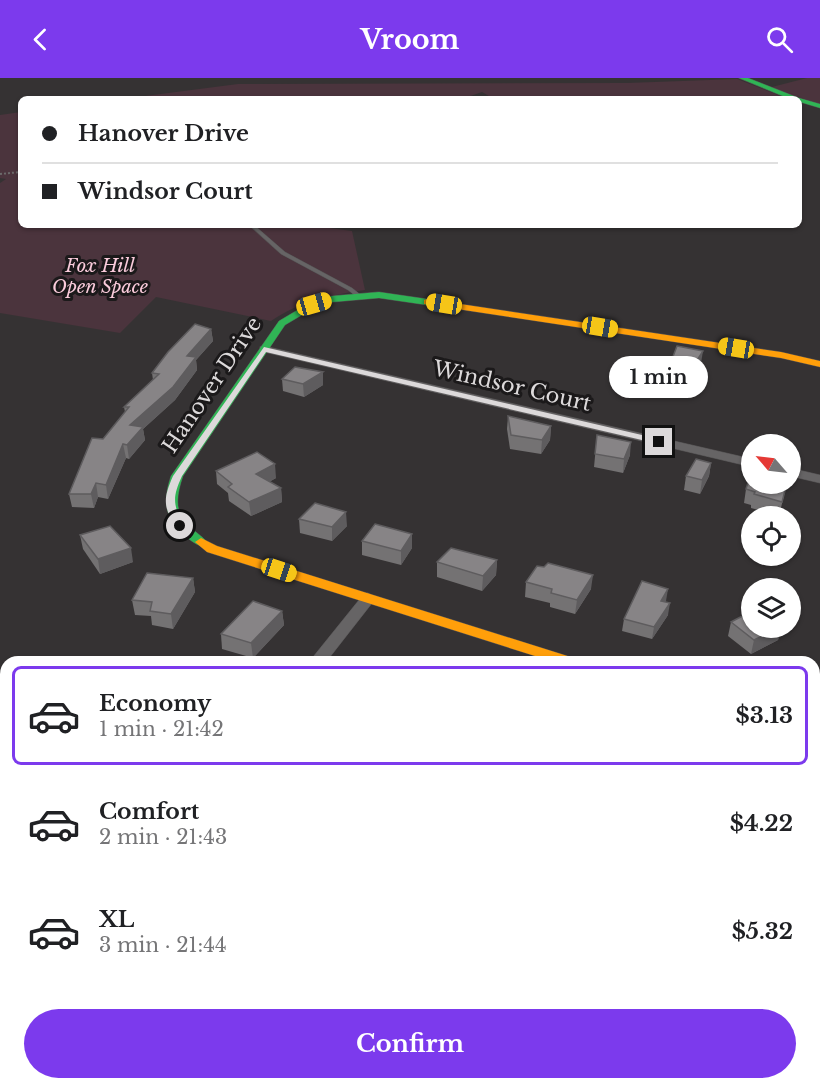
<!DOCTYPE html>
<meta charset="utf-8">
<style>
body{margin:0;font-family:"Libre Baskerville",serif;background:#f6f6f6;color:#202124;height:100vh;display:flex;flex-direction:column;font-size:22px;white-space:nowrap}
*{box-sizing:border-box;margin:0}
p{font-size:20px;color:#757577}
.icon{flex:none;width:33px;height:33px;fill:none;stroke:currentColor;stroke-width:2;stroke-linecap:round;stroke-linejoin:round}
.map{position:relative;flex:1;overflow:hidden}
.sheet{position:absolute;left:0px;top:578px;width:820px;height:434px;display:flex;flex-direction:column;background:#fff;border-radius:18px 18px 0 0;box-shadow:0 2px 4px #0004}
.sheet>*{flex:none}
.guide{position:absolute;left:18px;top:18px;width:784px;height:132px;border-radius:9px;box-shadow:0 2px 4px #0004;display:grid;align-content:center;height:132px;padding:0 24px;background:#fff}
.needle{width:39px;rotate:298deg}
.fabs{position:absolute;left:741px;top:356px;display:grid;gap:12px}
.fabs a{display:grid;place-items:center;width:60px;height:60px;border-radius:50%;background:#fff;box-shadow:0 2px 4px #0004;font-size:30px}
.end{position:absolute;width:27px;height:27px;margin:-14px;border:8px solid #dcd9da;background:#111;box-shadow:0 0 0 3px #111}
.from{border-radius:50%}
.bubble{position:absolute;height:42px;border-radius:21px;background:#fff;box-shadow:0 2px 4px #0004;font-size:20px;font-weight:700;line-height:42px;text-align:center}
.car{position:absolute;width:18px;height:36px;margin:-18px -9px;border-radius:8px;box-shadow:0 0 4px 2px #0007;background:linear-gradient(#f5c518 24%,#345 0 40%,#f5c518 0 76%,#345 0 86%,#f5c518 0)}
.guide b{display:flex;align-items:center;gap:21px;height:57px;font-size:22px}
.guide b+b{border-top:2px solid #e0e0e0}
.guide i{width:15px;height:15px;background:#202124}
ul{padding:10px 0 0;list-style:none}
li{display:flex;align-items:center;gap:18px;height:99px;margin:0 12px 9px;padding:0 12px;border:3px solid transparent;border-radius:9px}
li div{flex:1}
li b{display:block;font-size:22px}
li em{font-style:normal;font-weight:700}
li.on{border-color:#7c3aed}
li>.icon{width:54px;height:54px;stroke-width:1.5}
.button{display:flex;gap:12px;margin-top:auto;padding:12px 24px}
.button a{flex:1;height:69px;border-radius:36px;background:#7c3aed;color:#fff;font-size:24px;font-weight:700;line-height:69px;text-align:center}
header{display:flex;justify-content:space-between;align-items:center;height:78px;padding:0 24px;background:#7c3aed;color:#fff;font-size:27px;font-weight:700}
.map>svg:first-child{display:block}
</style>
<header><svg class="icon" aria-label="back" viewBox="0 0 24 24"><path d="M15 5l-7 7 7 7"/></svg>Vroom<svg class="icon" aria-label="search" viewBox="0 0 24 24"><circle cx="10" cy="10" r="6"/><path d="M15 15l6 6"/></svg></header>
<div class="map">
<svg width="820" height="1010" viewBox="0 0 820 1010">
<rect width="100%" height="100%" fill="#353233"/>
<g fill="#4b343d">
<polygon points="807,0 820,0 820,26 768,10"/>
<polygon points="737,1 788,21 494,21 482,14 462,21 122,21 238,6 627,5"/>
<path d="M21 34V147H307L352 153 365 212C330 217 300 223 271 243L156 219 120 255 0 235V105L6 101 0 100V37Z"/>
</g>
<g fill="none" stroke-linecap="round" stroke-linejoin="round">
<defs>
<g id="lane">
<polygon points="249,147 254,147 285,174 352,210 362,218 357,219 348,212 281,176"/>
<polygon points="552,1005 564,1005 562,1010 550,1010"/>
<polygon points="657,1005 676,1005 678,1006 680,1010 661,1010 659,1009"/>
</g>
<g id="street">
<polygon points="264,268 752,381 752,389 260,273 260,269"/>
<polygon points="790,390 820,397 820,405 790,398"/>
<polygon points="368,515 376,520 326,584 309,584 363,517"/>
<polygon points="820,610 820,623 814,625 814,612"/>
</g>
<g id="fast">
<polygon points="739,0 748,0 799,20 820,26 820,30 800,24 800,21 790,21"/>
<path d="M379 214 427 221 432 224 427 227 379 220 333 224 317 228 285 247 183 398C177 416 173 434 189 448 195 454 202 458 207 464L201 468C195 466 190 462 185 458 164 441 163 422 171 398L279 243 311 224 332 218Z"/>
</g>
<g id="slow">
<polygon points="427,221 781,274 820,283 820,289 781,280 424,226 424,222"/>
<polygon points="201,460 217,468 577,581 579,584 554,584 207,474 195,464"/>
<polygon points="0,768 6,770 6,785 0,783"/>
<polygon points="503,1005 532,1005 534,1010 505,1010"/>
</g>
</defs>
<use href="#lane" stroke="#525051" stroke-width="1"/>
<use href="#street" stroke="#525051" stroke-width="1"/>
<use href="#fast" stroke="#525051" stroke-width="1"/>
<use href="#slow" stroke="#525051" stroke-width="1"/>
<g stroke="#6c6a6b" stroke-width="2" stroke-dasharray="2 2" stroke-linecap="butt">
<polyline points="642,21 673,21"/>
<polyline points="692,21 702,19 729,21"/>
<polyline points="0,96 21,94"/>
</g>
<use href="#lane" fill="#666465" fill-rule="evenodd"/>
<use href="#street" fill="#666465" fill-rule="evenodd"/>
<use href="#fast" fill="#30b455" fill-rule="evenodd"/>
<use href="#slow" fill="#ff9f0a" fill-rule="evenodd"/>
</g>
<g fill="#747273">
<polygon points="211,251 213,263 196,282 197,292 175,322 143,351 145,362 129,381 126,380 108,421 98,419 94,430 72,429 69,416 103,361 125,334 124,329 153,302 152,295"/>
<polygon points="671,284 701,285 692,300 669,296"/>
<polygon points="323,294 323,307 304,319 283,313 282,301"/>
<polygon points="508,338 551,348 550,362 541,376 510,371 507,351"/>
<polygon points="597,357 630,377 623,395 594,389"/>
<polygon points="711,385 709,398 700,416 684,412 686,398"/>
<polygon points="216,393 276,400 269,404 281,410 282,424 251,438 229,423 228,415 217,406"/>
<polygon points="787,405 779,438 751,430 751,427 744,425 746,411"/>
<polygon points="299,441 347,448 332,463 300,455"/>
<polygon points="412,456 412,470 401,487 362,477 362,463"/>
<polygon points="80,457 133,484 100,496 83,471"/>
<polygon points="497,482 496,497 482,513 437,499 437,484"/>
<polygon points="193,500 195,514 173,551 152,547 151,538 135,537 132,522"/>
<polygon points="526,504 591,511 575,536 550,529 550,525 525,519"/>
<polygon points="665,524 668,537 652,561 622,553 624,541"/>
<polygon points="282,533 284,547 253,580 222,571 221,556"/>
<polygon points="731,544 752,549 782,549 778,562 751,576 728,558"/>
<polygon points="0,605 6,607 6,659 0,656"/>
<polygon points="820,659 820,710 814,703 814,660"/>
<polygon points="814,951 820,953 820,1010 805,1010 797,1007 798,1005 814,1005"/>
</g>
<g fill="#5e5c5e">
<polygon points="211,251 213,263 196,282 197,292 175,322 143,351 145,362 129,381 127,367 130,347 187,278"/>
<polygon points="703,273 701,285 692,300 694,287"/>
<polygon points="323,294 323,307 304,319 303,306"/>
<polygon points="551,348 550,362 541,376 542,362"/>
<polygon points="631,364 630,377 623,395 624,381"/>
<polygon points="123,366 126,380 108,421 106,407"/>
<polygon points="711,385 709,398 700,416 702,402"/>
<polygon points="275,386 276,400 257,410 256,396"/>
<polygon points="96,405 98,419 94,430 91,416"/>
<polygon points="281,410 282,424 251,438 249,424"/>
<polygon points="346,434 347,448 332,463 332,449"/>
<polygon points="412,456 412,470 401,487 401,473"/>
<polygon points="131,470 133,484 100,496 98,481"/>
<polygon points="497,482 496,497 482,513 483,498"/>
<polygon points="593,497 591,511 575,536 577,522"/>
<polygon points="193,500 195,514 173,551 171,536"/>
<polygon points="668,511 666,523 659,535 661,523"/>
<polygon points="670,525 668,537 652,561 654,549"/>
<polygon points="282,533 284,547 253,580 251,565"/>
<polygon points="780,549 782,549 778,562 751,576 754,562"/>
</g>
<g fill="#878486" stroke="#5e5c5e" stroke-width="1.5">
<polygon points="195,246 211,251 187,278 196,279 173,309 130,347 143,349 127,367 123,366 106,407 96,405 91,416 69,416 92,360 103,361 129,329 124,329 159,296 152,295 168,274"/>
<polygon points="677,268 703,273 694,287 671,284"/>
<polygon points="295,289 323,294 303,306 282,301"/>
<polygon points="508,338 551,348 542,362 511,357"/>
<polygon points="597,357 631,364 624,381 595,376"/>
<polygon points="257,374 275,386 256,396 281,410 249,424 228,409 232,406 216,393"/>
<polygon points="696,381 711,385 702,402 686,398"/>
<polygon points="751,395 752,405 787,405 782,424 754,416 755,414 746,411"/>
<polygon points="315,425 346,434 332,449 299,441"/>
<polygon points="375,446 412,456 401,473 362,463"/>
<polygon points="110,448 131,470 98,481 80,457"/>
<polygon points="451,470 497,482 483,498 437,484"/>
<polygon points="548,485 593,497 577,522 551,515 552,511 526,504 537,488 544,489"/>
<polygon points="147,495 193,500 171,536 150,533 152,524 132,522"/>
<polygon points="642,503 668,511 661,523 670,525 654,549 624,541"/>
<polygon points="253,523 282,533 251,565 221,556"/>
<polygon points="752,533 752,549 780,549 754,562 731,544"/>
<polygon points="0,605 6,607 6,646 0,643"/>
<polygon points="820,659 820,689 814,682 814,660"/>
<polygon points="814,951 820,953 820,999 814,997"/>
</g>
<path fill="#dcd9da" d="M264 269 659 361 663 364 659 366 266 274 182 398C172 420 173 427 184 448L176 450C163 428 163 421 173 398Z"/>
<g text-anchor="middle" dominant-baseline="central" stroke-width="6" stroke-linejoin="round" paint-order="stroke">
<g font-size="18" font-style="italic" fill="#facbdb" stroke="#1b191a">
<text x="100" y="188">Fox Hill<tspan x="100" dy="21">Open Space</tspan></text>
</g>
<g font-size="21" fill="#dcd9da" stroke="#1b191a">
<text transform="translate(212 307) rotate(-56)">Hanover Drive</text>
<text transform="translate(512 308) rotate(13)">Windsor Court</text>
</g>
</g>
</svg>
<div class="fabs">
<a><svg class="needle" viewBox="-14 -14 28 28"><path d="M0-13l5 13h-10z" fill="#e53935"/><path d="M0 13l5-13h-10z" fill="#757577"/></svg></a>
<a><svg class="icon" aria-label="locate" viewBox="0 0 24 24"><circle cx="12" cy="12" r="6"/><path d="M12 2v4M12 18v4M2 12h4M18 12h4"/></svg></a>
<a><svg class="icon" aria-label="layers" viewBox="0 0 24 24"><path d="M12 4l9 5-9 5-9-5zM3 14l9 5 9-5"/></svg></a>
</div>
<i class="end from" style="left:180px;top:448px"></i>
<i class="end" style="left:659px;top:364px"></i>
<div class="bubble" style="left:609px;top:278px;width:99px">1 min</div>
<i class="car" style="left:314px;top:226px;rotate:74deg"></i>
<i class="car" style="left:444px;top:226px;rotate:279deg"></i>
<i class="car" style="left:600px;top:249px;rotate:99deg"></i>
<i class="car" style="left:736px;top:270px;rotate:279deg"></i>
<i class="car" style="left:279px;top:492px;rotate:108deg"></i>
<div class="guide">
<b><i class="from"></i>Hanover Drive</b>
<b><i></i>Windsor Court</b>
</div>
<section class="sheet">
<ul>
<li class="on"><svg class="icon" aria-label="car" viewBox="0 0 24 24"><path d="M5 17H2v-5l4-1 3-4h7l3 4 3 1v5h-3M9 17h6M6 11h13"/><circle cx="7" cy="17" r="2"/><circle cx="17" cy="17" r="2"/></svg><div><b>Economy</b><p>1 min · 21:42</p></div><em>$3.13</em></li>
<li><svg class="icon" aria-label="car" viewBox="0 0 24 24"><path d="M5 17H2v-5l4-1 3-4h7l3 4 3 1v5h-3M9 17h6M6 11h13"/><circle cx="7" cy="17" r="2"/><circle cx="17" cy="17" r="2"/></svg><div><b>Comfort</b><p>2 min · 21:43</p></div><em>$4.22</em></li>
<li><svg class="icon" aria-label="car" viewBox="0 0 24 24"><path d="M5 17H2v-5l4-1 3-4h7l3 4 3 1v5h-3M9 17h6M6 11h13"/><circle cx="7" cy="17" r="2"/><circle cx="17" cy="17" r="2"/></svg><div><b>XL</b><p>3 min · 21:44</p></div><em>$5.32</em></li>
</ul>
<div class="button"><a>Confirm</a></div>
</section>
</div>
